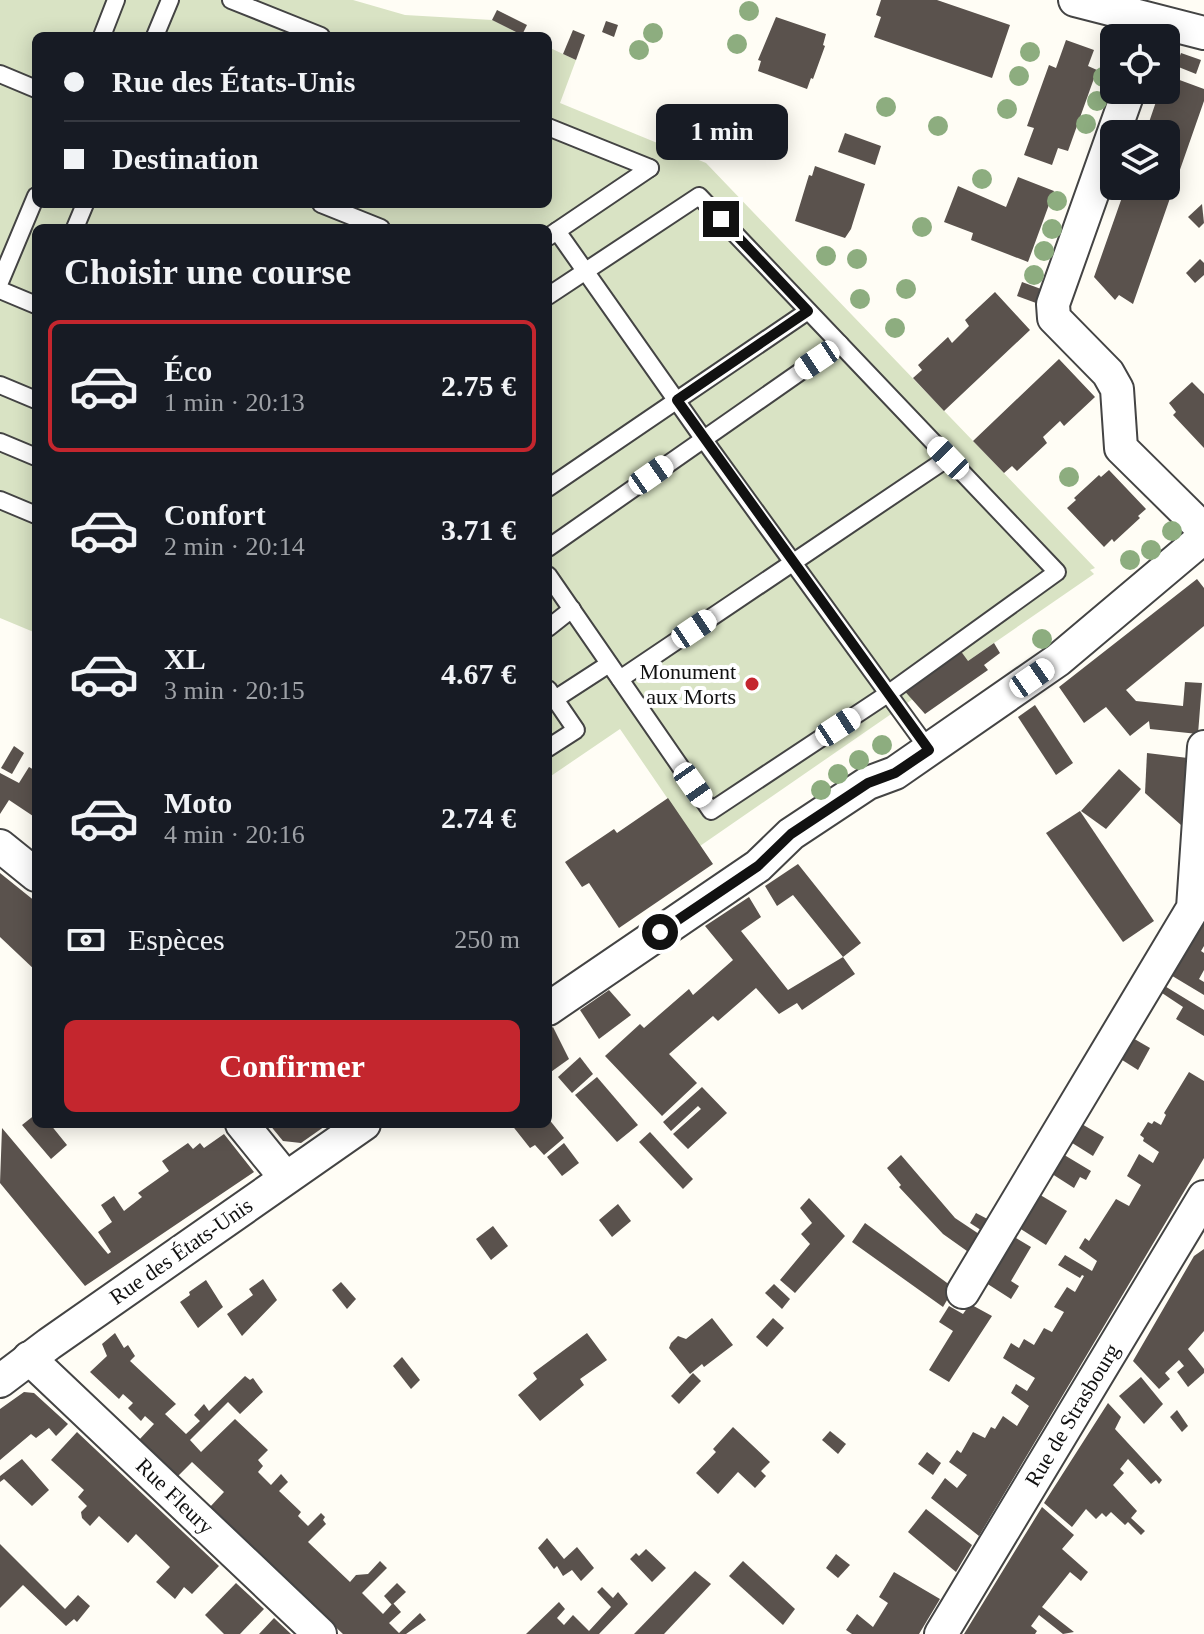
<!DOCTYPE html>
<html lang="fr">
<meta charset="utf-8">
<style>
body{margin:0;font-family:Georgia,serif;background:#20242c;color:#f1f3f6;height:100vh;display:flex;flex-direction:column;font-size:30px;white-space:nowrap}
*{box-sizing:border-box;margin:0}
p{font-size:26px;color:#9ea1a6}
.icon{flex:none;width:44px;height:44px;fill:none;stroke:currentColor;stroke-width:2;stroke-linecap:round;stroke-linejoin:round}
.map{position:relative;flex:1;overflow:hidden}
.details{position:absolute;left:32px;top:224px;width:520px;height:904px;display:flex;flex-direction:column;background:#171b24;border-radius:12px;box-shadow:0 4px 20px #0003}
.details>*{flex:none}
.hud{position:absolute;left:32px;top:32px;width:520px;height:176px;border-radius:12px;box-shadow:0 4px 20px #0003;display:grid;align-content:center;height:176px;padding:0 32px;background:#171b24}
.fabs{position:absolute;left:1100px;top:24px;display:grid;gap:16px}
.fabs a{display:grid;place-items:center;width:80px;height:80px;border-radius:12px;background:#171b24;box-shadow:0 4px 20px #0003;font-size:40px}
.end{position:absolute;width:36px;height:36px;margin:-18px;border:10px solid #111;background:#fff;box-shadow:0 0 0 4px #fff}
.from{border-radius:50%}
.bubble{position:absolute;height:56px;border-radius:12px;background:#171b24;box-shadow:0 4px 20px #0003;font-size:26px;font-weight:700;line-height:56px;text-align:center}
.car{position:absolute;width:24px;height:48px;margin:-24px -12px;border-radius:10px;box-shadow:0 0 6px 2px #0007;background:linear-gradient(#fff 24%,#345 0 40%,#fff 0 76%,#345 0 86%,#fff 0)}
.hud b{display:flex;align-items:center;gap:28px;height:76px;font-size:30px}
.hud b+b{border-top:2px solid #363941}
.hud i{width:20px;height:20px;background:#f1f3f6}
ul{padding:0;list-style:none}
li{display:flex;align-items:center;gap:24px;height:132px;margin:0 16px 12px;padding:0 16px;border:4px solid transparent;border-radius:12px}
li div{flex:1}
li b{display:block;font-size:30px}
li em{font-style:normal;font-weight:700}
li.active{border-color:#c4262e}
li>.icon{width:72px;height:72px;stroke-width:1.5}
h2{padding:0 32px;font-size:36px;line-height:96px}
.pay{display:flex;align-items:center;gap:20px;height:88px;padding:0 32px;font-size:30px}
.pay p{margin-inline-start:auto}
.primary-button{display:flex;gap:16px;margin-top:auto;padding:16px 32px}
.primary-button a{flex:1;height:92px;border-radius:12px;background:#c4262e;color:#fff;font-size:32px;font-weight:700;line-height:92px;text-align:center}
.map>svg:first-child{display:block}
</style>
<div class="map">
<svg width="1204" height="1634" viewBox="0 0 1204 1634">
<rect width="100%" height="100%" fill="#fffdf5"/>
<polygon fill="#d9e3c4" points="0,0 353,0 405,15 492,20 524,36 36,36 36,204 548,204 548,47 576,60 560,103 706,163 1095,568 1090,570 1094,574 700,846 620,729 548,778 548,228 36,228 36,633 0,618"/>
<g fill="#5a524d">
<polygon points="881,0 937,0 1010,25 992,78 874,37 881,17 876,15"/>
<polygon points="497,10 527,25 522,35 492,20"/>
<polygon points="776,17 826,34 823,45 825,46 813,79 811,78 807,89 758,71 761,61 758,60"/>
<polygon points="606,21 618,25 614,37 602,32"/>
<polygon points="573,30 585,35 576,60 563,54"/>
<polygon points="1066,40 1094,50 1088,66 1097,70 1068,151 1058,148 1052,165 1024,155 1034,128 1027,126 1049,65 1056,68"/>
<polygon points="1181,53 1201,60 1196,74 1176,66"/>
<polygon points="1166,75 1204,89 1204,101 1133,304 1119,295 1115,300 1094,277 1126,186 1166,186 1166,134 1145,134 1160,90 1166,90"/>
<polygon points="845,133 881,146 875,165 838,152"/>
<polygon points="815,166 865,184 851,229 845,238 795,221 809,175 812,176"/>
<polygon points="1018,177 1054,191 1028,262 971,240 973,233 944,222 958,186 1006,207"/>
<polygon points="1202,204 1204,223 1199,228 1188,217"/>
<polygon points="1200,259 1204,263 1204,275 1195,283 1186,273"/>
<polygon points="1022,282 1041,289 1036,303 1017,296"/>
<polygon points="995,292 1030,330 944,411 913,378 922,370 918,365 948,337 952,343 969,326 965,320"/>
<polygon points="1059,359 1095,397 1064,426 1060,421 1043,437 1047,443 1017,471 1012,466 1004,473 973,441"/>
<polygon points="1192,382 1204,394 1204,448 1173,415 1176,412 1169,403"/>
<polygon points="1109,470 1146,509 1138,516 1140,518 1114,542 1112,539 1104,547 1067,508 1076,500 1074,498 1099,475 1101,477"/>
<polygon points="1197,579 1204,588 1204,626 1126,690 1136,701 1183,706 1185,682 1202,683 1198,734 1150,729 1149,721 1130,736 1106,707 1084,723 1059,687"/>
<polygon points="994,643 1000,653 984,665 988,670 925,714 901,687 960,650 968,661"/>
<polygon points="1035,705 1073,763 1056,775 1018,717"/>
<polygon points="14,746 24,753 12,774 1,768"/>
<polygon points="1147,753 1196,759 1190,833 1145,793"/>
<polygon points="29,767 36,771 36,818 9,800 0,814 0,773 19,783"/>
<polygon points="1119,769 1141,789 1106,829 1081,811"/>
<polygon points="668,798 713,864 619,928 589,883 582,887 565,862 614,829 617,833"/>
<polygon points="1080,811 1154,921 1123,942 1046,833"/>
<polygon points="798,864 861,943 843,957 793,895 777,906 765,886"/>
<polygon points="0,873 36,902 36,971 0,937"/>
<polygon points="749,897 761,917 741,931 788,990 843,957 855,974 802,1010 797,1003 779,1014 756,988 718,1021 713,1016 669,1054 697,1083 662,1116 605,1056 640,1024 644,1028 689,989 693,995 733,960 705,926"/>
<polygon points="1201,920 1204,922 1204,946 1201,951 1204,953 1204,970 1199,979 1204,982 1204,995 1169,974"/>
<polygon points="1163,985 1204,1010 1204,1036 1176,1019 1183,1007 1159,991"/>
<polygon points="609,990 631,1015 599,1039 580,1010"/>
<polygon points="553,1027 569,1059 548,1074 548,1030"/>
<polygon points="1131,1037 1150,1048 1138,1070 1119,1058"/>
<polygon points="580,1057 593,1074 572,1093 558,1077"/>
<polygon points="1189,1072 1204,1081 1204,1158 979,1536 931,1498 945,1478 957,1488 967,1475 949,1462 957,1450 961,1453 973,1432 985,1438 991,1427 995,1429 1003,1416 1017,1426 1029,1406 1011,1393 1016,1384 1027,1391 1035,1378 1003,1358 1011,1343 1019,1348 1024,1339 1034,1345 1044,1328 1052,1332 1064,1312 1054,1307 1067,1287 1075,1292 1084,1276 1082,1275 1080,1278 1058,1265 1065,1255 1092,1271 1097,1261 1079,1248 1085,1238 1089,1241 1116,1199 1129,1206 1141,1185 1127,1176 1139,1154 1153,1163 1159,1152 1143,1141 1144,1138 1140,1135 1148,1122 1152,1124 1154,1121 1161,1125 1166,1115 1164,1113"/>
<polygon points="597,1077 638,1125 617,1142 575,1095"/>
<polygon points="702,1087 727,1113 688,1149 673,1134 701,1109 698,1106 671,1131 663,1122"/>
<polygon points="36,1114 36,1124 50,1124 67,1145 51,1159 22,1125"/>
<polygon points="548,1118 564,1138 544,1155 535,1145 530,1148 511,1124 548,1124"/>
<polygon points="1080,1123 1104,1137 1093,1156 1069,1141"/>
<polygon points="269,1124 328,1124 301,1143 283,1141"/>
<polygon points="2,1128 108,1254 111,1252 98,1232 112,1222 101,1205 114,1196 124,1211 142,1197 138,1193 169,1171 162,1161 188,1143 193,1149 200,1143 204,1148 224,1134 254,1172 85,1286 0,1183"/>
<polygon points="650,1132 693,1179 683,1189 639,1142"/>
<polygon points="564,1143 579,1163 562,1176 547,1157"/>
<polygon points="1061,1153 1091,1171 1086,1180 1080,1177 1074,1188 1049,1172"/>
<polygon points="901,1155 955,1218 985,1238 974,1256 943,1234 899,1187 901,1185 887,1168"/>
<polygon points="1037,1193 1067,1211 1046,1245 1016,1226"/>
<polygon points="809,1198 845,1236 795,1293 780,1280 810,1244 801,1234 812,1223 800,1208"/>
<polygon points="618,1204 631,1221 612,1237 599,1220"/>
<polygon points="976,1213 995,1223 987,1234 970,1223"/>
<polygon points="865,1223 954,1288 943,1307 852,1242"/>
<polygon points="493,1226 508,1246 491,1260 476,1239"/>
<polygon points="1011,1235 1031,1247 1011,1281 1019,1286 1011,1299 983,1281"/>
<polygon points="1204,1249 1204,1331 1188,1349 1204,1369 1204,1373 1188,1387 1177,1372 1184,1366 1179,1360 1165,1373 1170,1379 1159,1389 1133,1361 1194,1256"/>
<polygon points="263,1279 277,1300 242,1336 227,1314 253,1295 249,1289"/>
<polygon points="206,1280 223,1307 198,1328 180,1302 190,1295 189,1292"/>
<polygon points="341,1282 356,1299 347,1309 332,1290"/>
<polygon points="774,1284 790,1299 782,1309 765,1293"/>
<polygon points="970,1304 992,1316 949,1382 929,1370 953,1331 939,1322 949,1306 963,1314"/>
<polygon points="712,1318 733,1345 704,1367 702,1364 690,1374 669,1348 671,1343 678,1336 686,1339"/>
<polygon points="773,1318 784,1328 767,1347 756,1337"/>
<polygon points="115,1333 124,1348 128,1345 135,1356 130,1361 176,1404 165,1414 186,1434 200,1421 194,1415 204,1404 209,1411 245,1376 250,1380 253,1378 263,1392 240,1414 228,1402 190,1440 201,1452 235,1419 268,1450 258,1460 263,1466 258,1472 271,1485 281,1474 288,1482 279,1491 301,1512 298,1516 308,1526 321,1513 325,1517 323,1520 326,1524 308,1542 350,1582 356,1575 368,1574 380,1561 387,1568 362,1593 383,1614 393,1603 401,1612 389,1623 399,1633 420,1613 426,1620 406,1634 343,1634 209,1508 224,1492 192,1462 177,1477 138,1441 154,1424 145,1416 141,1421 128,1408 133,1403 123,1394 119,1399 90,1372 107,1356 102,1344"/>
<polygon points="587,1333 607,1360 580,1379 584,1385 540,1421 518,1395 537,1379 533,1373"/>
<polygon points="402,1357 420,1380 411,1389 393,1366"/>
<polygon points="693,1373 701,1381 679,1404 671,1396"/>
<polygon points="1141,1377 1163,1404 1144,1424 1119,1396"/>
<polygon points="24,1392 34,1393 68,1424 56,1436 49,1428 36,1438 31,1434 0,1460 0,1409"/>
<polygon points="1108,1403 1121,1417 1115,1429 1162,1480 1159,1484 1156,1480 1151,1484 1128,1459 1120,1469 1124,1473 1113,1485 1137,1511 1131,1518 1145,1531 1141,1535 1128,1522 1125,1525 1111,1512 1106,1517 1102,1513 1096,1519 1086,1509 1072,1527 1044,1503"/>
<polygon points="1177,1410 1188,1426 1182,1432 1170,1417"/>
<polygon points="733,1427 770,1462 761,1471 766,1476 755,1488 738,1472 718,1494 696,1473 716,1452 713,1449"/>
<polygon points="830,1431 846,1444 838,1454 822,1440"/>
<polygon points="77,1432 219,1566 192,1594 184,1587 175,1599 156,1582 170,1567 136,1534 128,1543 99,1516 90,1526 82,1518 81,1512 87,1506 78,1497 84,1490 51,1460"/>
<polygon points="927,1452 941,1463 933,1475 918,1464"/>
<polygon points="22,1459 49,1490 32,1506 4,1479 0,1482 0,1476"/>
<polygon points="1042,1507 1074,1535 1062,1549 1088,1572 1081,1581 1070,1572 1042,1607 1074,1632 1063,1634 1039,1615 1031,1626 1037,1631 1035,1634 964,1634"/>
<polygon points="926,1509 972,1545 956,1572 908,1532"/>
<polygon points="547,1538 564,1559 577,1547 594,1568 581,1581 572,1570 563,1576 557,1566 554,1569 538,1548"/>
<polygon points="0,1544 65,1609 78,1595 90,1606 77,1622 74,1619 66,1626 23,1585 0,1608"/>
<polygon points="646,1549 666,1568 652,1582 630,1559 636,1553 639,1556"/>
<polygon points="836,1554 850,1565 838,1578 826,1568"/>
<polygon points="743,1561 795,1609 783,1625 729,1576"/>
<polygon points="695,1571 711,1584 664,1634 634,1634"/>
<polygon points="894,1572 940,1599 919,1634 852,1634 846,1630 857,1614 873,1627 888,1603 879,1597"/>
<polygon points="236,1583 264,1609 240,1634 224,1634 205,1615"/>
<polygon points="397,1583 406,1592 392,1605 384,1596"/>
<polygon points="602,1587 613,1598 618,1592 628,1604 599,1634 526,1634 559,1602 565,1609 557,1618 564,1625 573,1615 589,1631 611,1607 597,1592"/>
<polygon points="274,1618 291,1634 259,1634"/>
</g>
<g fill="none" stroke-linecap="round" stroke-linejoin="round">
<defs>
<g id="service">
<polyline points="231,0 321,36"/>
<polyline points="102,36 116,0"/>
<polyline points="155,36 170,0"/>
<polyline points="0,74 36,89"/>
<polyline points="548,127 650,168"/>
<polyline points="321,204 381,228"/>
<polyline points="75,228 85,204"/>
<polyline points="557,231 712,451 929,750"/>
<polyline points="548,237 650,168"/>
<polyline points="0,282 36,196"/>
<polyline points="0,290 36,305"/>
<polyline points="548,296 699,196 1057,572 889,693 711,811 548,575"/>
<polyline points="0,385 36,400"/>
<polyline points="0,442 36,457"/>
<polyline points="548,488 808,311"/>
<polyline points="0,500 36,515"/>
<polyline points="548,548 840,344"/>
<polyline points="548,628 572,609"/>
<polyline points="620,679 948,458"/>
<polyline points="548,689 576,730 548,748"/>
<polyline points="555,699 609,664"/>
</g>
<g id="minor">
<polyline points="1075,0 1204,33"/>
<polyline points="1129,90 1053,304 1054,318 1108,373 1117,389 1121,448 1204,530"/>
<polyline points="0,846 36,875"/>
<polyline points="548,1009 758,866 791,834 868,783 895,773 1058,660 1204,537"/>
<polyline points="242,1124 285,1177"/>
<polyline points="963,1292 1193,908 1204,747"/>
<polyline points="29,1358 320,1634"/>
<polyline points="0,1381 49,1344 364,1124"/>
<polyline points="941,1634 1204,1197"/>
</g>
</defs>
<use href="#service" stroke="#444" stroke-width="20"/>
<use href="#minor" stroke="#444" stroke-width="36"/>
<use href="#service" stroke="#fff" stroke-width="16"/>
<use href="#minor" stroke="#fff" stroke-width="32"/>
</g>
<g fill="#8dad7f">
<circle cx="749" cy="11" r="10"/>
<circle cx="653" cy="33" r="10"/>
<circle cx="737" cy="44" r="10"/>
<circle cx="639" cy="50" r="10"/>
<circle cx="1030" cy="52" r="10"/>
<circle cx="1019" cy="76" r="10"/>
<circle cx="1103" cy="77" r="10"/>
<circle cx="1097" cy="101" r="10"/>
<circle cx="886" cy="107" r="10"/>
<circle cx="1007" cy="109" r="10"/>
<circle cx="1086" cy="124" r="10"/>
<circle cx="938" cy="126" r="10"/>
<circle cx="982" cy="179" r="10"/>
<circle cx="1057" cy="201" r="10"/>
<circle cx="922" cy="227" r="10"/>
<circle cx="1052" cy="229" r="10"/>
<circle cx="1044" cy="251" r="10"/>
<circle cx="826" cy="256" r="10"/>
<circle cx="857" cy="259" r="10"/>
<circle cx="1034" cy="275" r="10"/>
<circle cx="906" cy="289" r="10"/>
<circle cx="860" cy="299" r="10"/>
<circle cx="895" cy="328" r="10"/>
<circle cx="1069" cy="477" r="10"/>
<circle cx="1172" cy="531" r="10"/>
<circle cx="1151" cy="550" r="10"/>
<circle cx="1130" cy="560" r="10"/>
<circle cx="1042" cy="639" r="10"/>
<circle cx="882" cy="745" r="10"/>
<circle cx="859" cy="760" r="10"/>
<circle cx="838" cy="774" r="10"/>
<circle cx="821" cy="790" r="10"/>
</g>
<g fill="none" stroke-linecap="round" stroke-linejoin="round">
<polyline stroke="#111" stroke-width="10" points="660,932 758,866 791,834 868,783 895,773 929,750 677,400 808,311 721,219"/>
</g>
<circle fill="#c4262e" stroke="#fff" stroke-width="3" cx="752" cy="684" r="8"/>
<g text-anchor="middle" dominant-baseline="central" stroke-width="8" stroke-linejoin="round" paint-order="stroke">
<g font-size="22" fill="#111" stroke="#fff" text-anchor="end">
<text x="736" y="671">Monument<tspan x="736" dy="25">aux Morts</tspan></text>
</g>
<g font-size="22" fill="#111" stroke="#fff">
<text transform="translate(181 1251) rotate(-35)">Rue des États-Unis</text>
<text transform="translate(1072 1415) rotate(-59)">Rue de Strasbourg</text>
<text transform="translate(175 1496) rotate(44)">Rue Fleury</text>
</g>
</g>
</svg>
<div class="fabs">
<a><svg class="icon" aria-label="locate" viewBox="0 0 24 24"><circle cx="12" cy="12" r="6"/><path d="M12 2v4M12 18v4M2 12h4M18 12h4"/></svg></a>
<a><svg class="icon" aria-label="layers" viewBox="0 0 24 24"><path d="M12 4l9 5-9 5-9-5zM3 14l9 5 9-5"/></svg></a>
</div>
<i class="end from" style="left:660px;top:932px"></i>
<i class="end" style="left:721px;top:219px"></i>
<div class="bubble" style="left:656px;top:104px;width:132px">1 min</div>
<i class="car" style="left:817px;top:360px;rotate:236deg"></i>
<i class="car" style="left:948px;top:458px;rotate:316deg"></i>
<i class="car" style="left:651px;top:475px;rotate:55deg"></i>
<i class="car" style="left:694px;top:629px;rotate:56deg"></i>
<i class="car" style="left:1032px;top:678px;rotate:55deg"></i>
<i class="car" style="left:838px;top:727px;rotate:57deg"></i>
<i class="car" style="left:693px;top:785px;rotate:145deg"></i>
<div class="hud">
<b><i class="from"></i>Rue des États-Unis</b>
<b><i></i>Destination</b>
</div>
<section class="details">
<h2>Choisir une course</h2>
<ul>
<li class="active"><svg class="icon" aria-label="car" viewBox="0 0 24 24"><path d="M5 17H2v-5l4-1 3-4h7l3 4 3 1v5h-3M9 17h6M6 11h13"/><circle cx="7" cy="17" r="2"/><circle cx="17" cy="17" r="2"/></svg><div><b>Éco</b><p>1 min · 20:13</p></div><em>2.75 €</em></li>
<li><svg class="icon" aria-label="car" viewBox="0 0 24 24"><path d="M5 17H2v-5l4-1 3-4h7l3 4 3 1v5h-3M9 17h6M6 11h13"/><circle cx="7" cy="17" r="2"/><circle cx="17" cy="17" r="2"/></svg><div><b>Confort</b><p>2 min · 20:14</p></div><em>3.71 €</em></li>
<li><svg class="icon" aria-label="car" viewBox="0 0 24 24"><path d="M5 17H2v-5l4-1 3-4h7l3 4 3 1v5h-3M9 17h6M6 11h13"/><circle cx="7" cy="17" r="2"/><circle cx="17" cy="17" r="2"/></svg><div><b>XL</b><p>3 min · 20:15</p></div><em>4.67 €</em></li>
<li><svg class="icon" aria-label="car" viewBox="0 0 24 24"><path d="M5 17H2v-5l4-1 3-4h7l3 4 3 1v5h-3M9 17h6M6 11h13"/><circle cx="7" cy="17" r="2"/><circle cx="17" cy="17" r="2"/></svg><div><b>Moto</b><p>4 min · 20:16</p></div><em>2.74 €</em></li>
</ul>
<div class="pay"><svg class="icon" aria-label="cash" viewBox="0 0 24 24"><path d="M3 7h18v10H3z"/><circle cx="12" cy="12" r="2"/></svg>Espèces<p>250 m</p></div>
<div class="primary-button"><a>Confirmer</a></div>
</section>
</div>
